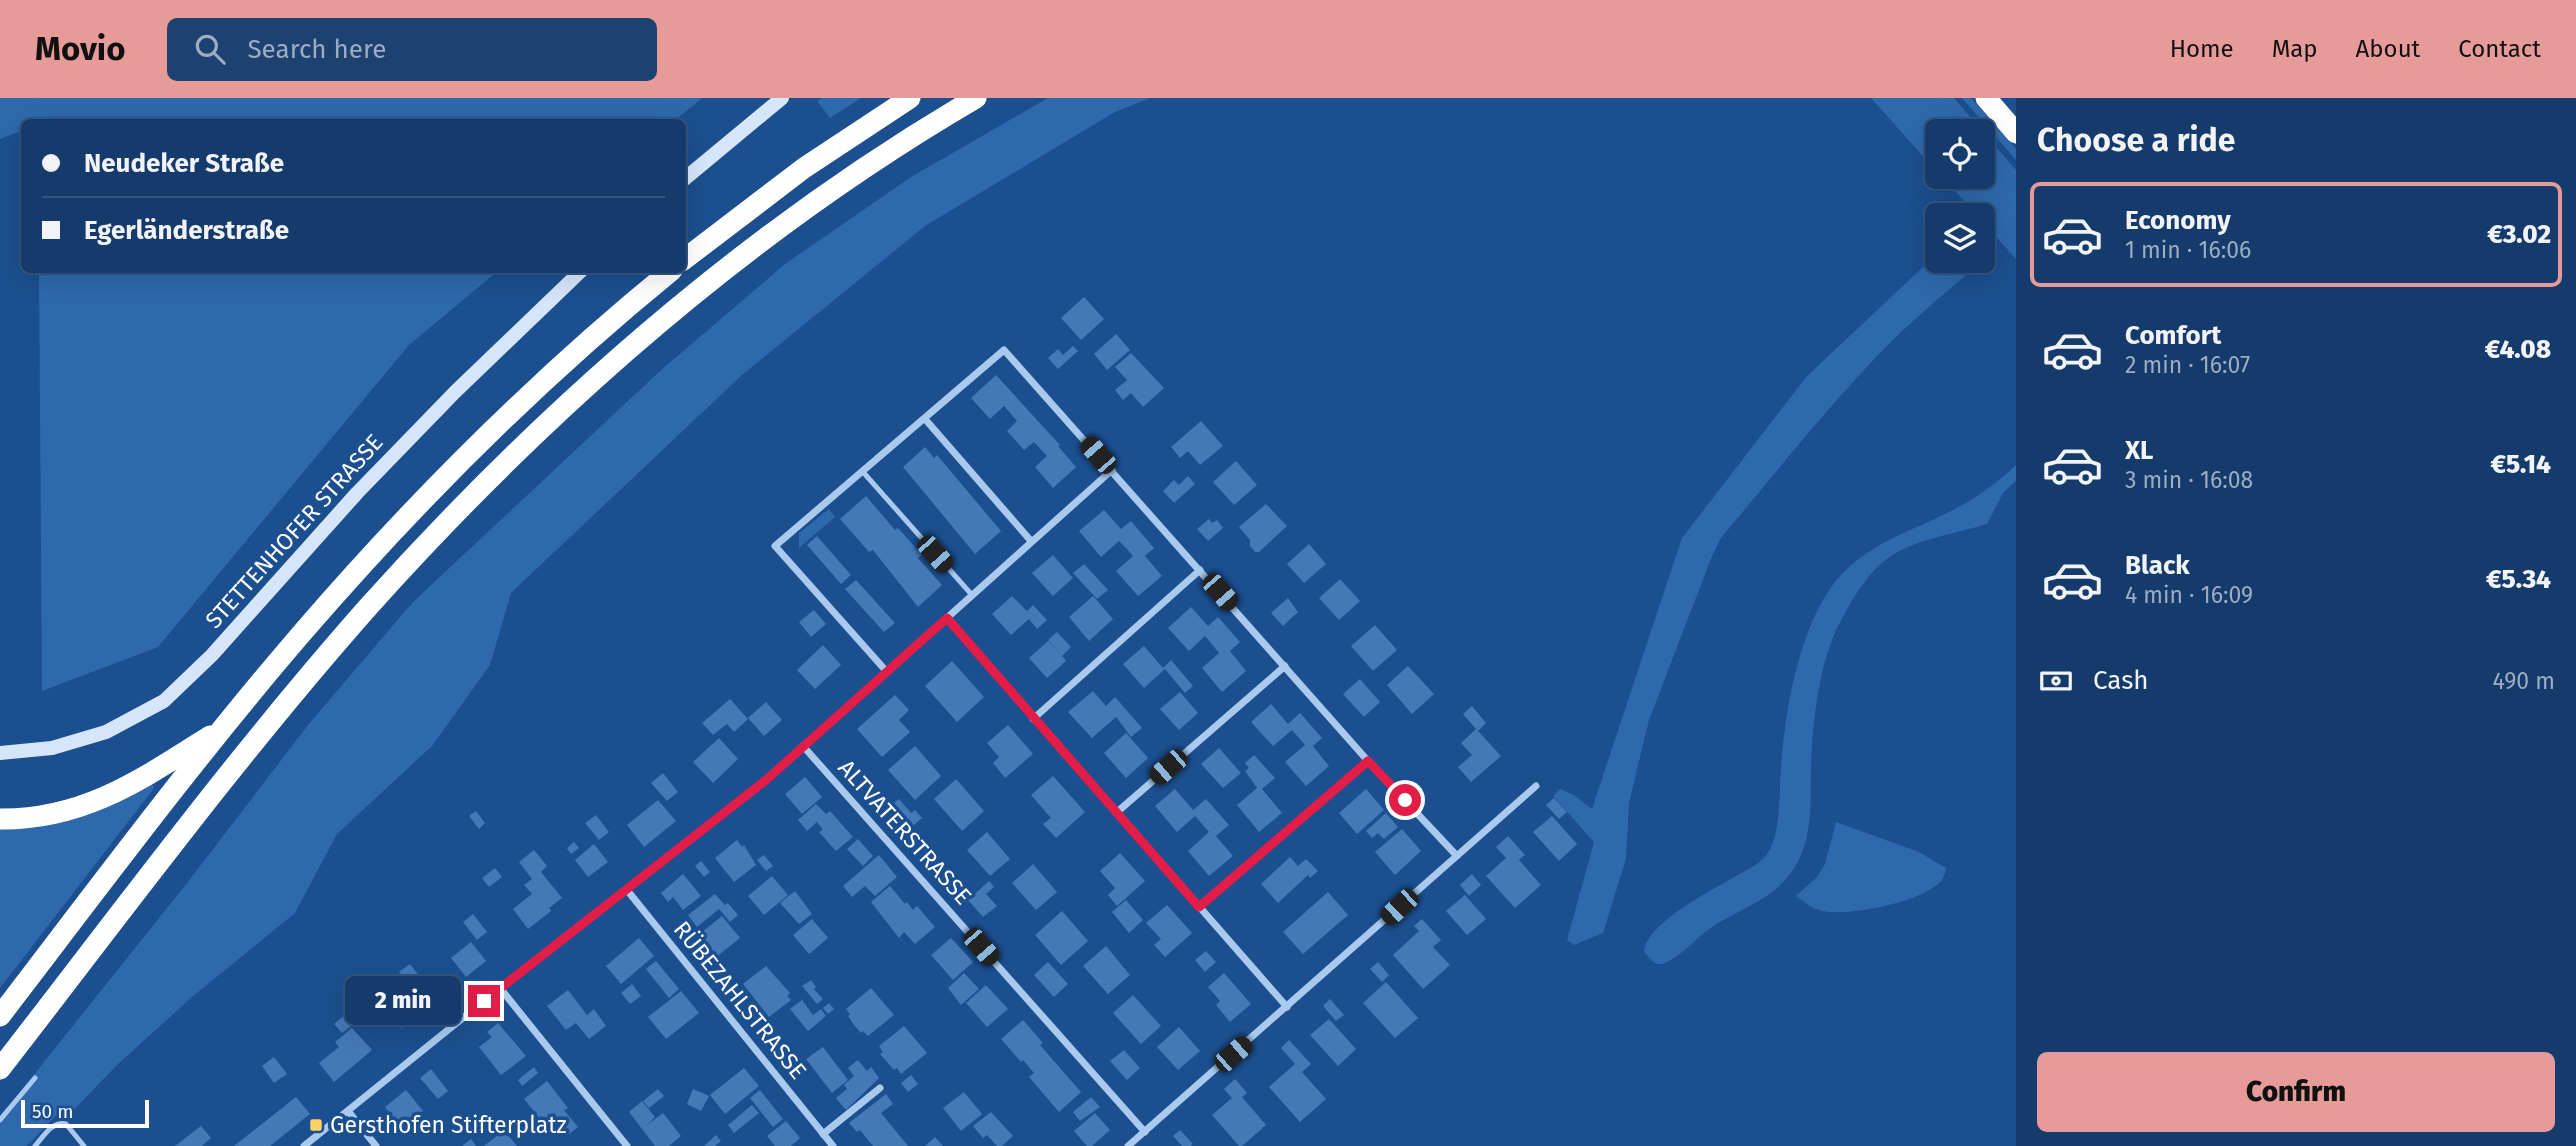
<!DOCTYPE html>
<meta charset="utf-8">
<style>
body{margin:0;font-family:"Fira Sans",sans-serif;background:#1d4271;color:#f1f3f6;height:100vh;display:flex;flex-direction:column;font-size:26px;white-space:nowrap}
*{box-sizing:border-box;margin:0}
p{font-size:23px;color:#9dadc1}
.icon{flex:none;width:38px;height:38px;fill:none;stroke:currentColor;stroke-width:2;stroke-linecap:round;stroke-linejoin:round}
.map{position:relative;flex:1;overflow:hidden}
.drawer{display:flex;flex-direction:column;background:#143b6b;width:560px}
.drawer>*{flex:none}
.guide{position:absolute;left:21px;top:21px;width:665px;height:154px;border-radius:10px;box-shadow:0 7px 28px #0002,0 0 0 2px #33557e;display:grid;align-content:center;height:154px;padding:0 21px;background:#143b6b}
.buttons{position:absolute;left:1925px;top:21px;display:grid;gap:14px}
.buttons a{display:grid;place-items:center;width:70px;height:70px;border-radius:10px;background:#143b6b;box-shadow:0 7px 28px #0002,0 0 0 2px #33557e;font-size:35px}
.scale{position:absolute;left:21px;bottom:18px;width:128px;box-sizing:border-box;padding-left:7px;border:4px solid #fff;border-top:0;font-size:19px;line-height:24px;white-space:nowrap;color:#fff;-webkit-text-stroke:5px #1b4f8f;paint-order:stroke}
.end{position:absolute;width:32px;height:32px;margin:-16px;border:9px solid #e11d48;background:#fff;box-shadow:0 0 0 4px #fff}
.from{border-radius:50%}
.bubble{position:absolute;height:49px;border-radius:10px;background:#143b6b;box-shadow:0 7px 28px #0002,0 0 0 2px #33557e;font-size:23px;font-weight:800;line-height:49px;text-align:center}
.car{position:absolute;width:21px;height:42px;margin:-21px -10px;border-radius:9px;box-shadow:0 0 5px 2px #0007;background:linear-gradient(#222 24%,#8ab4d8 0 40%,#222 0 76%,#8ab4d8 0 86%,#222 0)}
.guide b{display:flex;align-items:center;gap:24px;height:66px;font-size:26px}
.guide b+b{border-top:2px solid #33557e}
.guide i{width:18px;height:18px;background:#f1f3f6}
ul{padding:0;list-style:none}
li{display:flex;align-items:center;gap:21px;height:105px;margin:0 14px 10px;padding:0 7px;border:4px solid transparent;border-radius:10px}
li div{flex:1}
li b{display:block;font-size:26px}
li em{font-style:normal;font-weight:800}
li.selected{border-color:#e69b98}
li>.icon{width:63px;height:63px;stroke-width:1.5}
h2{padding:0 21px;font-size:32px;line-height:84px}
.pay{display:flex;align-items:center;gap:18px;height:77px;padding:0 21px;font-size:26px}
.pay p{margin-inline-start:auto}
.primary-button{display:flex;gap:14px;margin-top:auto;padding:14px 21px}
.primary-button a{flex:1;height:80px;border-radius:10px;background:#e69b98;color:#111;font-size:28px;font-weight:800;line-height:80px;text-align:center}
header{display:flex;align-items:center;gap:42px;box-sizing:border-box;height:98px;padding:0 35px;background:#e69b98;color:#111}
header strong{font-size:33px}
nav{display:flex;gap:38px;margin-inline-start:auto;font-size:24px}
.search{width:490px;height:63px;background:#1d4271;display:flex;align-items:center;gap:18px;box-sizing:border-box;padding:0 24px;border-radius:10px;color:#9dadc1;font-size:26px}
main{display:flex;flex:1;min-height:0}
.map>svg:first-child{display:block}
</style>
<header>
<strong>Movio</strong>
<div class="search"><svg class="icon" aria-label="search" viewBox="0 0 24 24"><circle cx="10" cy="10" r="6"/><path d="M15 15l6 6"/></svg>Search here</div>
<nav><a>Home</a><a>Map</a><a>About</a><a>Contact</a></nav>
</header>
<main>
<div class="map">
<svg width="2016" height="1048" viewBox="0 0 2016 1048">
<rect width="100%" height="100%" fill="#1b4f8f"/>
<g fill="#2e69ad">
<polygon points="0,0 702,0 673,24 24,24 24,32 0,41"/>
<polygon points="822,0 861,0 830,20 817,3"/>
<polygon points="1048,0 1150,0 1115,14 925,128 742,277 511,495 490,567 432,648 337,736 295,815 192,899 117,967 68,1018 58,1015 27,1048 0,1048 0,1019 187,785 308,627 412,505 660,273 785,166 911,79"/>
<polygon points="1871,0 1954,0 1982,33 1937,33 1937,74"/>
<polygon points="1962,0 1971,0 2016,51 2016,62"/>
<polygon points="1983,34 2016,72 2016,161 1983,124 1983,117 1977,117 1942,79 1983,79"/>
<path d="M1983 138 1995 153C1957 185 1917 217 1882 253 1825 312 1774 377 1721 440L1712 458 1649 622 1629 705 1626 761 1603 835 1574 847 1567 842 1594 744 1553 698 1560 691 1574 697 1592 711 1682 440 1807 278 1937 156V163H1983Z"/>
<polygon points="39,172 499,172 409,247 158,549 42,593"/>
<path d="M2016 367V383L2003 395 1987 426C1956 436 1919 440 1891 458 1872 470 1856 495 1845 515 1822 554 1815 604 1812 648 1808 693 1819 744 1786 781 1764 807 1728 815 1703 836 1694 843 1667 872 1655 865 1651 863 1647 857 1644 854 1646 826 1708 794 1731 781 1744 773 1761 767 1769 753 1781 734 1779 693 1781 670 1785 612 1799 530 1835 484 1867 445 1908 435 1951 413 1975 401 1997 385 2016 367Z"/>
<polygon points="829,411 835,419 799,450 799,435"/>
<polygon points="149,685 155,689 0,890 0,730"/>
<path d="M1836 724 1919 754 1946 770C1945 780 1940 786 1931 791 1911 805 1843 820 1819 812 1811 810 1803 803 1796 798L1817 779 1825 766Z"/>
</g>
<g fill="#4478b7">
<polygon points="1084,199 1104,221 1081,242 1061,220"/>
<polygon points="1116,236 1130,252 1107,272 1094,256"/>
<polygon points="1073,248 1078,253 1058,271 1048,260 1058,251 1063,257"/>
<polygon points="1131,255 1164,290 1143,309 1131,295 1123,302 1115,292 1127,282 1115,269"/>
<polygon points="996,277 1060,347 1058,348 1076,369 1053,390 1035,369 1047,358 1034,344 1024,352 1007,333 1017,323 1004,308 990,321 971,300"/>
<polygon points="1201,323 1223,348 1200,367 1188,353 1180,360 1171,349"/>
<polygon points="925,349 934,360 937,357 1001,433 975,456 903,369"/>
<polygon points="1236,363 1257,387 1234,407 1213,384"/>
<polygon points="1188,378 1195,386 1174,405 1163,393 1174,382 1179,387"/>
<polygon points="866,398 895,432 898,430 922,457 918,460 942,487 918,509 873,452 869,454 840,421"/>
<polygon points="1266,406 1287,428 1259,454 1255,454 1250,448 1250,442 1239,429"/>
<polygon points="1104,412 1121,431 1131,423 1154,450 1145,458 1162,478 1138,498 1116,473 1133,458 1127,451 1119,443 1101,459 1079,433"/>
<polygon points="1209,421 1212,425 1217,422 1223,430 1208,443 1197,431"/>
<polygon points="817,438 851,477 841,486 807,447"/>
<polygon points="1309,446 1326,466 1304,485 1287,466"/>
<polygon points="1053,457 1073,480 1053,498 1032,475"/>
<polygon points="1084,466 1108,492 1097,501 1073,475"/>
<polygon points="1340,481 1360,503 1339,522 1319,500"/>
<polygon points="856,482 895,525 884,534 845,491"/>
<polygon points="1012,498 1027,513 1033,507 1047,522 1037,531 1029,521 1011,537 992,516"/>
<polygon points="1093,498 1113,521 1089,543 1069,519"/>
<polygon points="1288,500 1298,514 1283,528 1271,515"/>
<polygon points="1191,509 1208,528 1218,519 1240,544 1230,553 1246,573 1222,594 1202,570 1219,555 1205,538 1189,553 1168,530"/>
<polygon points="814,512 826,526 811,539 799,524"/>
<polygon points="1375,527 1397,552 1373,573 1351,548"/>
<polygon points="1057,534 1071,549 1062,558 1066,563 1047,580 1029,560 1048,543 1059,554 1048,542"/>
<polygon points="823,547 841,567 815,591 797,572"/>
<polygon points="1144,548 1163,570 1171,562 1193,588 1185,595 1165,571 1144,590 1123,566"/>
<polygon points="952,563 984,599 957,624 925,588"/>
<polygon points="1408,568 1434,596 1412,616 1387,587"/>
<polygon points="1360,581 1380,604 1364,619 1343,596"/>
<polygon points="1093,593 1106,608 1115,599 1142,630 1131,639 1116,619 1092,640 1068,614"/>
<polygon points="1180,594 1198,615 1179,632 1160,611"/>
<polygon points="895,597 909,612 899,622 910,634 882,659 857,631"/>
<polygon points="730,601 748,621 734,634 727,626 713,637 702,625"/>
<polygon points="766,604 782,622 764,638 748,620"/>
<polygon points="1271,606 1288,626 1300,615 1322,640 1313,648 1329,668 1306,688 1285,664 1305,647 1292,632 1273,648 1251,624"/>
<polygon points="1472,608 1486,625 1478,633 1501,658 1471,684 1458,669 1472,657 1461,645 1476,631 1463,616"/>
<polygon points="1008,627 1033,656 1005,680 993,665 999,659 987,645"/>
<polygon points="1126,635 1148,660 1126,680 1104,655"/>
<polygon points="719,640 738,661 713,685 693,664"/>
<polygon points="915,648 941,678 915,702 888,672"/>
<polygon points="1219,650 1241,675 1223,690 1201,666"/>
<polygon points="1254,657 1275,680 1262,691 1282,715 1259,734 1237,707 1257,690 1245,673 1249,670 1245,665"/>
<polygon points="663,675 678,694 667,703 651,685"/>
<polygon points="1053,678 1085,714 1056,740 1043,726 1051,720 1031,697"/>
<polygon points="805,679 822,699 802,716 785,696"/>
<polygon points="956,681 984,713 962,733 934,701"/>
<polygon points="1175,691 1193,712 1206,701 1229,727 1216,738 1233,758 1209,778 1188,753 1209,734 1195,718 1177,734 1155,708"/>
<polygon points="1366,691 1384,712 1357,736 1339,715"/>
<polygon points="1554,700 1567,714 1559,721 1546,707"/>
<polygon points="899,701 911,715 915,712 922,720 906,734 886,711"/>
<polygon points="658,702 676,723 644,749 627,727"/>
<polygon points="816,706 826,716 830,713 853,739 836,753 819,734 823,732 817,724 807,733 798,722"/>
<polygon points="476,713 485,725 479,731 469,718"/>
<polygon points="1386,715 1398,729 1384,741 1378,735 1372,740 1366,733"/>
<polygon points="596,717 609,734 599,742 585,725"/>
<polygon points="1552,718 1577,746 1559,763 1533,734"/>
<polygon points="1402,731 1421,753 1395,777 1375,754"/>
<polygon points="987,734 1010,761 990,778 967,752"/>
<polygon points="1508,738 1525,757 1519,762 1541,787 1515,810 1486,778 1506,760 1496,749"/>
<polygon points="858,741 873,758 863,768 847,751"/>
<polygon points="737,742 742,749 744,747 756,767 734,784 715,760"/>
<polygon points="574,744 579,750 571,756 567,750"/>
<polygon points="594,746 608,764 588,779 575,762"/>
<polygon points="534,752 547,768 541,774 562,800 549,810 551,813 528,831 513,811 532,796 524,787 532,781 519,764"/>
<polygon points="1120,755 1145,783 1117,808 1108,797 1115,790 1100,773"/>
<polygon points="764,757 773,768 766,773 757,762"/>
<polygon points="879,757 897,779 875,798 865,788 852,799 843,788"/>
<polygon points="1290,759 1298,768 1306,761 1318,773 1310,780 1308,777 1278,805 1261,786"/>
<polygon points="701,763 710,774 704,779 695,768"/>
<polygon points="1033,766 1057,794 1036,812 1012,785"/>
<polygon points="495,770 502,779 489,789 482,780"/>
<polygon points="683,776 701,798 683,812 673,799 668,804 661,795"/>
<polygon points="1472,776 1481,787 1469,798 1460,787"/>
<polygon points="772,778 788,797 764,817 748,798"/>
<polygon points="989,783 994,789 986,796 997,808 983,819 968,802"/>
<polygon points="890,788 905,806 907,804 913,812 917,808 935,829 915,846 904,834 899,840 871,804"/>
<polygon points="795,793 812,816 799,826 780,805"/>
<polygon points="1328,794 1348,817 1303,856 1283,834"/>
<polygon points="715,796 725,807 728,805 738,817 730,824 719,811 697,829 688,817"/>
<polygon points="1465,797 1486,821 1467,837 1446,813"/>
<polygon points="1126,802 1143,822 1129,835 1112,814"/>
<polygon points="1167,807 1192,835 1165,859 1154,847 1161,841 1146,825"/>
<polygon points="1062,813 1088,843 1061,867 1035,837"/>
<polygon points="473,816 487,834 477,842 463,824"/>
<polygon points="722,818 740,840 715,860 697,838"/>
<polygon points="812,821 828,840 809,856 793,837"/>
<polygon points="1422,821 1441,842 1433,849 1450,867 1423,891 1393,857 1419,833 1414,828"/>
<polygon points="639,840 654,858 621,886 606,868"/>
<polygon points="951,840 973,864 953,882 931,857"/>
<polygon points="471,844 486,863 466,879 451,860"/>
<polygon points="1106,848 1130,877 1108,896 1083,868"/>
<polygon points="1206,853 1216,864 1205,874 1195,862"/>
<polygon points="656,863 679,891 669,900 646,871"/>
<polygon points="1048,864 1068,886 1054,899 1034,877"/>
<polygon points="1378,864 1389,877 1382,884 1370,871"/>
<polygon points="410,866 424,884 413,892 399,874"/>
<polygon points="766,868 790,895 787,898 791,902 769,919 743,886"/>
<polygon points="964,875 979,891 961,907 948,890"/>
<polygon points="1224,875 1251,906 1230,924 1216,907 1220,903 1208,889"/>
<polygon points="811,882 816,889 814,891 823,901 817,906 802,888"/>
<polygon points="1386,884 1418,920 1395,940 1363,905"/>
<polygon points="632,886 641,898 630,906 621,895"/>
<polygon points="986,887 1008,911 987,929 966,905"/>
<polygon points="871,890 894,917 868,938 863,933 861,935 854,927 848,918 850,916 846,911"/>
<polygon points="568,892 587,917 594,911 606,928 589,941 576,925 566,932 547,908"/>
<polygon points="681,893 699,915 666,941 648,919"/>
<polygon points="408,895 423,913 401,930 387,912"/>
<polygon points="1133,897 1161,928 1141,946 1113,915"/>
<polygon points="1330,901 1344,917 1336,923 1323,908"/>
<polygon points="802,902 813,917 821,911 826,918 808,933 790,911"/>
<polygon points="829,905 834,911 828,916 823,910"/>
<polygon points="345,917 352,927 342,935 334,926"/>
<polygon points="1329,921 1356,951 1338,968 1310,937"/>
<polygon points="1023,922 1043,945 1040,947 1081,994 1059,1014 1029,979 1034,975 1023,962 1021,964 1001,941"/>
<polygon points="498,925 526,958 501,977 479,949 492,939 487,934"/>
<polygon points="904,928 927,955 901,976 897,970 894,972 880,956 883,954 879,948"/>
<polygon points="1179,929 1200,953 1178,972 1157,949"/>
<polygon points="352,930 372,952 334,984 319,965 339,949 335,944"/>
<polygon points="1289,942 1311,966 1302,974 1326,1001 1300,1024 1269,989 1295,966 1281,950"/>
<polygon points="823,949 848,982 832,995 806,961"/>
<polygon points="1124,952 1140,970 1127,982 1110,963"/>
<polygon points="274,959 287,976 274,985 262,968"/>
<polygon points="858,962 867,973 871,969 879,980 846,1012 836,1000 847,991 844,987 854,978 848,970"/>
<polygon points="534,969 538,975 522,988 518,982"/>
<polygon points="744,970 759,988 725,1016 710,997"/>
<polygon points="431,971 448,993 438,1001 420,980"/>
<polygon points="911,977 918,986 908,994 901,985"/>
<polygon points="1235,981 1247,995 1242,999 1266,1027 1242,1048 1239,1048 1212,1017 1232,1000 1224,991"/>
<polygon points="547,983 568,1010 564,1012 578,1029 567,1038 553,1021 545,1027 524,1001"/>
<polygon points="658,991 664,998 649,1010 643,1003"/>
<polygon points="693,991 709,998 701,1013 687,1006"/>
<polygon points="406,992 423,1013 402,1030 385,1009"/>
<polygon points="760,992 783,1021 773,1029 750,1000"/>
<polygon points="964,994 982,1016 961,1033 943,1010"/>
<polygon points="886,996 893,1006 881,1015 908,1048 873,1048 860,1032 857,1034 849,1025"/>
<polygon points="296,999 310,1016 270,1048 234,1048"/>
<polygon points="1091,999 1100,1009 1080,1023 1073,1014"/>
<polygon points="642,1003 655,1019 647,1027 663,1015 681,1038 669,1048 655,1048 629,1014"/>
<polygon points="752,1007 759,1015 734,1035 728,1027"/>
<polygon points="991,1014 1013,1038 1002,1048 997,1048 987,1037 983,1040 973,1028"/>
<polygon points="1095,1015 1110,1032 1092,1048 1087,1048 1074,1033"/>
<polygon points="786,1023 800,1040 791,1048 775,1048 767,1038"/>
<polygon points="201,1028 211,1040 205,1045 202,1048 175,1048"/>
<polygon points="504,1032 517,1048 484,1048"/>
<polygon points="1180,1032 1193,1046 1191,1048 1182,1048 1173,1038"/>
<polygon points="716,1037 721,1043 715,1048 704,1048"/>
<polygon points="935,1039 943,1048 925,1048"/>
<polygon points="471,1041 476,1048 462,1048"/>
</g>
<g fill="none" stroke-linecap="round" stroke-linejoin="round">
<g stroke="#a9c9ee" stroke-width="5">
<polyline points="863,374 972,497"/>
<polyline points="0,1022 35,980"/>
<path d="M35 1048C44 1038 52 1023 66 1026L84 1048"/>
</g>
<g stroke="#a9c9ee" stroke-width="7">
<polyline points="925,321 1031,443"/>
<polyline points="947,520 1287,909"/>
<polyline points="887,574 775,448 1004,252 1368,663 1457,758"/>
<polyline points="1033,621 1200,472"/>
<polyline points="803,648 1145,1034"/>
<polyline points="1116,715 1285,568"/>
<polyline points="627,792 833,1048"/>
<polyline points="1199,809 1368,663"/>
<polyline points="500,890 627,1048"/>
<polyline points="348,1013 376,1048"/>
<polyline points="823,1036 880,990"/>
<polyline points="304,1048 500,890 766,682 1112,372"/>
<polyline points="1128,1048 1536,688"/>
</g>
<g stroke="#d6e6fa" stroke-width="14">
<polyline points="682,83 782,0"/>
<polyline points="0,655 52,650 106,634 164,603 212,557 357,395 455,294 582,172"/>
</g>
<g stroke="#fff" stroke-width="21">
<polyline points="1986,0 2016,35"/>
<polyline points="682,163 804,70 910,0"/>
<path d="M0 721C84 722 142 681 210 638"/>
<path d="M0 918C99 789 196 658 302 535 415 404 538 281 672 172"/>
<path d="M0 971C121 815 238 656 369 508 545 312 748 133 976 0"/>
</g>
</g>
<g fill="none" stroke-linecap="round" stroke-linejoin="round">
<polyline stroke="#e11d48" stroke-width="9" points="484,903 766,682 947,520 1199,809 1368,663 1405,702"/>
</g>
<rect fill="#ffd166" stroke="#1b4f8f" stroke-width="2.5" x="309" y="1020" width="14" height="14" rx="3.5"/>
<g text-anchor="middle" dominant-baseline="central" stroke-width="7" stroke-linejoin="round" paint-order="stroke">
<g font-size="23" fill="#fff" stroke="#1b4f8f">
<text transform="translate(294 433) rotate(-48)">STETTENHOFER STRASSE</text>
<text transform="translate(905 734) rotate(48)">ALTVATERSTRASSE</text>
<text transform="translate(740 902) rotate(51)">RÜBEZAHLSTRASSE</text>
</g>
<g font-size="23" fill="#fff" stroke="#1b4f8f" text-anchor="start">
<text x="330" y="1027">Gersthofen Stifterplatz</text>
</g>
</g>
</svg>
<div class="buttons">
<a><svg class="icon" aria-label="locate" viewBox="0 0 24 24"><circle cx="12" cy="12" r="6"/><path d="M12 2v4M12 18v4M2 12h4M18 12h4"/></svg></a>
<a><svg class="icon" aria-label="layers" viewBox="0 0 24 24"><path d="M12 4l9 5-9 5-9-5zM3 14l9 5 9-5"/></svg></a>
</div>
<div class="scale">50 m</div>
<i class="end from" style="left:1405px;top:702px"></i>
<i class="end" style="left:484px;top:903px"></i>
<div class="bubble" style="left:345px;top:878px;width:116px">2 min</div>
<i class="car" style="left:1098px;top:357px;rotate:319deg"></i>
<i class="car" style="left:935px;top:456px;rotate:138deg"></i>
<i class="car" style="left:1220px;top:494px;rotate:139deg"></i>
<i class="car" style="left:1168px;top:669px;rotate:229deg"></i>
<i class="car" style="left:1399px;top:809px;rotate:227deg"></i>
<i class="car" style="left:981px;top:849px;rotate:139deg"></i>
<i class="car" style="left:1233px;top:956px;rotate:49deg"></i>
<div class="guide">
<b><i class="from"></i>Neudeker Straße</b>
<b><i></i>Egerländerstraße</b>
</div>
</div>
<section class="drawer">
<h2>Choose a ride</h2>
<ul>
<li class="selected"><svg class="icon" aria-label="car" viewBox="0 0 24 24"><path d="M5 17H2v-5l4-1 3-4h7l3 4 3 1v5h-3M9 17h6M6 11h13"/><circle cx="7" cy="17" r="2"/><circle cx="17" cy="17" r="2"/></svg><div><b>Economy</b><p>1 min · 16:06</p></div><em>€3.02</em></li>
<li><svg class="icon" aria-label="car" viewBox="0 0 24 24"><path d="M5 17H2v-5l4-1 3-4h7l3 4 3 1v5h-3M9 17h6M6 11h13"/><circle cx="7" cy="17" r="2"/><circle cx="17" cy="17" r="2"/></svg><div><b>Comfort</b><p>2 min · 16:07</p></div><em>€4.08</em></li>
<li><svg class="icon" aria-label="car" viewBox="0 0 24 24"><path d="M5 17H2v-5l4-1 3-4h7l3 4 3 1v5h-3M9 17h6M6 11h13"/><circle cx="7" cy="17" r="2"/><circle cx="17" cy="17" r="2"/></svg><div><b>XL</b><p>3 min · 16:08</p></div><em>€5.14</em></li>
<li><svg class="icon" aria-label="car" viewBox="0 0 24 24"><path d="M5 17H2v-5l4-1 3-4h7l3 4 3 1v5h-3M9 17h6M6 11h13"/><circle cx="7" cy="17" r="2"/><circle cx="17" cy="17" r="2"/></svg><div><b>Black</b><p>4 min · 16:09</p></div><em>€5.34</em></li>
</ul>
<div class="pay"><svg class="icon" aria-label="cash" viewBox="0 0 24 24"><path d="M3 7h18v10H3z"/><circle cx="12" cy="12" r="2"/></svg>Cash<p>490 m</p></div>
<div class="primary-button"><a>Confirm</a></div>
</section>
</main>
